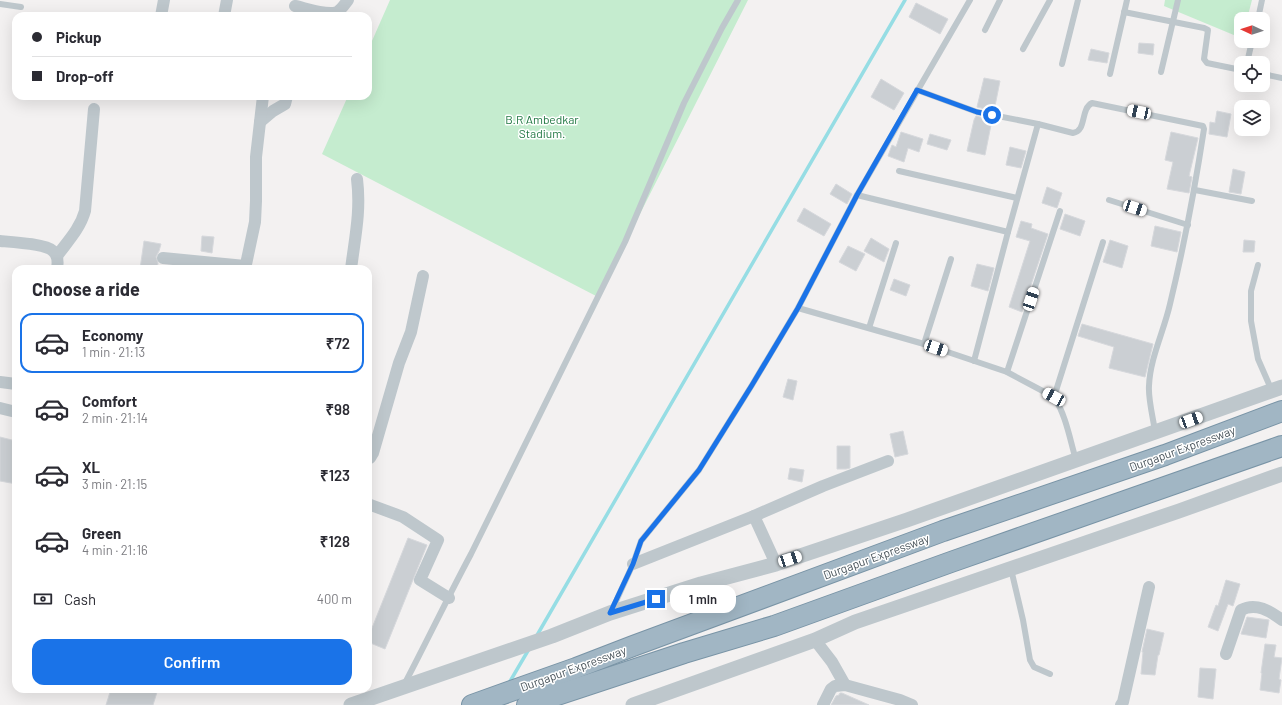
<!DOCTYPE html>
<meta charset="utf-8">
<style>
body{margin:0;font-family:Barlow,sans-serif;background:#f7f7f7;color:#2b2b33;height:100vh;display:flex;flex-direction:column;font-size:15px;white-space:nowrap}
*{box-sizing:border-box;margin:0}
p{font-size:13px;color:#7c7c81}
.icon{flex:none;width:22px;height:22px;fill:none;stroke:currentColor;stroke-width:2;stroke-linecap:round;stroke-linejoin:round}
.map{position:relative;flex:1;overflow:hidden}
.details{position:absolute;left:12px;top:265px;width:360px;height:428px;display:flex;flex-direction:column;background:#fff;border-radius:12px;box-shadow:0 4px 16px #0002}
.details>*{flex:none}
.top-card{position:absolute;left:12px;top:12px;width:360px;height:88px;border-radius:12px;box-shadow:0 4px 16px #0002;display:grid;align-content:center;height:88px;padding:0 20px;background:#fff}
.needle{width:26px;rotate:273deg}
.controls{position:absolute;left:1234px;top:12px;display:grid;gap:8px}
.controls a{display:grid;place-items:center;width:36px;height:36px;border-radius:8px;background:#fff;box-shadow:0 4px 16px #0002;font-size:20px}
.end{position:absolute;width:18px;height:18px;margin:-9px;border:5px solid #1a73e8;background:#fff;box-shadow:0 0 0 2px #fff}
.from{border-radius:50%}
.bubble{position:absolute;height:28px;border-radius:12px;background:#fff;box-shadow:0 4px 16px #0002;font-size:13px;font-weight:600;line-height:28px;text-align:center}
.car{position:absolute;width:12px;height:24px;margin:-12px -6px;border-radius:5px;box-shadow:0 0 3px 1px #0007;background:linear-gradient(#fff 24%,#345 0 40%,#fff 0 76%,#345 0 86%,#fff 0)}
.top-card b{display:flex;align-items:center;gap:14px;height:38px;font-size:15px}
.top-card b+b{border-top:1px solid #e1e1e2}
.top-card i{width:10px;height:10px;background:#2b2b33}
ul{padding:0;list-style:none}
li{display:flex;align-items:center;gap:12px;height:60px;margin:0 8px 6px;padding:0 12px;border:2px solid transparent;border-radius:12px}
li div{flex:1}
li b{display:block;font-size:15px}
li em{font-style:normal;font-weight:600}
li.current{border-color:#1a73e8}
li>.icon{width:36px;height:36px;stroke-width:1.5}
h2{padding:0 20px;font-size:18px;line-height:48px}
.pay{display:flex;align-items:center;gap:10px;height:44px;padding:0 20px;font-size:15px}
.pay p{margin-inline-start:auto}
.action{display:flex;gap:8px;margin-top:auto;padding:8px 20px}
.action a{flex:1;height:46px;border-radius:12px;background:#1a73e8;color:#fff;font-size:16px;font-weight:600;line-height:46px;text-align:center}
.map>svg:first-child{display:block}
</style>
<div class="map">
<svg width="1282" height="705" viewBox="0 0 1282 705">
<rect width="100%" height="100%" fill="#f3f1f1"/>
<g fill="#c5eccf">
<polygon points="390,0 748,0 598,297 322,154 348,96 368,96 368,50"/>
<polygon points="1165,0 1252,0 1247,19 1241,19 1241,38 1164,6"/>
</g>
<g fill="none" stroke-linecap="round" stroke-linejoin="round">
<g stroke="#96dde4" stroke-width="3.5">
<polyline points="536,637 905,0"/>
<polyline points="509,683 529,649"/>
</g>
</g>
<g fill="#cbcfd3" stroke="#d6d8dc">
<polygon points="916,3 948,19 940,34 909,17"/>
<polygon points="1139,43 1154,44 1153,55 1138,53"/>
<polygon points="1091,49 1109,53 1107,63 1088,60"/>
<polygon points="984,78 1000,81 994,111 977,107"/>
<polygon points="881,79 904,93 894,110 871,97"/>
<polygon points="1217,111 1231,114 1227,137 1209,134 1210,122 1215,123"/>
<polygon points="976,116 992,120 985,155 967,151 974,120"/>
<polygon points="901,132 923,139 919,152 908,148 904,162 888,156 892,145 896,147"/>
<polygon points="1171,132 1198,138 1189,176 1192,177 1189,193 1167,189 1173,162 1165,160"/>
<polygon points="930,134 951,140 947,150 927,144"/>
<polygon points="1010,147 1026,151 1021,168 1006,165"/>
<polygon points="1233,169 1245,172 1241,194 1229,192"/>
<polygon points="836,184 852,194 847,204 830,194"/>
<polygon points="1047,187 1062,193 1057,208 1042,203"/>
<polygon points="804,208 831,224 824,236 797,221"/>
<polygon points="1065,214 1085,221 1080,236 1060,229"/>
<polygon points="1021,221 1032,224 1031,228 1048,234 1022,312 1009,307 1030,241 1016,237"/>
<polygon points="1155,226 1181,232 1177,252 1151,246"/>
<polygon points="202,236 214,237 212,253 201,251"/>
<polygon points="871,238 889,249 884,262 864,251"/>
<polygon points="1110,240 1128,246 1122,268 1103,262"/>
<polygon points="1244,240 1255,241 1254,252 1243,252"/>
<polygon points="144,241 161,244 159,251 156,257 158,263 157,269 140,269"/>
<polygon points="848,246 865,254 856,271 839,262"/>
<polygon points="977,264 994,268 988,291 971,286"/>
<polygon points="894,279 910,285 906,296 890,290"/>
<polygon points="1082,324 1153,344 1145,377 1109,368 1114,347 1078,336"/>
<polygon points="788,379 797,381 793,400 783,397"/>
<polygon points="903,431 908,454 895,457 890,434"/>
<polygon points="0,437 16,441 16,484 0,481"/>
<polygon points="837,446 850,446 850,468 846,469 837,469"/>
<polygon points="790,468 804,470 802,482 788,479"/>
<polygon points="408,538 427,545 385,649 368,642 368,638"/>
<polygon points="1226,580 1240,584 1233,606 1228,604 1218,631 1208,627 1216,605 1218,606"/>
<polygon points="1247,617 1269,620 1266,638 1241,634"/>
<polygon points="1147,629 1164,633 1159,655 1158,655 1155,675 1141,674 1143,652 1142,652"/>
<polygon points="1265,644 1276,645 1274,657 1282,658 1279,679 1281,680 1279,693 1260,690 1262,673 1261,673"/>
<polygon points="1200,668 1216,669 1213,699 1198,697"/>
<polygon points="111,689 158,689 153,705 106,705"/>
<polygon points="840,693 842,693 869,705 831,705 836,696 839,695"/>
</g>
<g fill="none" stroke-linecap="round" stroke-linejoin="round">
<defs>
<g id="trunk">
<polyline points="472,705 576,668 633,646 943,531 1165,455 1282,411"/>
<polyline points="527,705 684,653 774,626 951,562 1282,446"/>
</g>
</defs>
<use href="#trunk" stroke="#7994a6" stroke-width="22"/>
<g stroke="#bec7cc" stroke-width="6">
<polyline points="0,4 21,7"/>
<polyline points="1124,12 1204,28 1208,30 1204,59 1207,63 1241,70"/>
<polyline points="1258,19 1262,0"/>
<polyline points="985,30 1000,0"/>
<polyline points="1023,49 1050,0"/>
<polyline points="1247,63 1252,41"/>
<polyline points="1062,64 1078,0"/>
<polyline points="1161,72 1178,0"/>
<polyline points="1110,74 1127,0"/>
<polyline points="1263,74 1282,78"/>
<path d="M917 90 977 112 1038 124 1073 133C1087 131 1080 109 1092 103L1203 126 1204 129C1195 188 1184 246 1170 304 1164 331 1150 358 1149 386 1148 398 1153 418 1155 431"/>
<polyline points="899,171 1017,198"/>
<polyline points="1195,190 1252,201"/>
<polyline points="857,195 1008,232"/>
<polyline points="1109,200 1188,225"/>
<polyline points="1258,265 1251,291 1251,321 1258,359 1272,391"/>
<path d="M798 308 924 344 1007 372 1054 397C1066 415 1070 440 1076 460"/>
<polyline points="869,328 896,243"/>
<polyline points="924,344 951,259"/>
<polyline points="974,361 1008,232 1038,124"/>
<polyline points="1007,372 1060,211"/>
<polyline points="1054,397 1103,242"/>
<polyline points="1011,569 1023,620 1030,660 1034,667 1050,674"/>
<polyline points="612,610 633,564 641,541 699,470 752,385 798,308 857,195 970,0"/>
<path d="M404 685C427 641 448 597 471 554L625 242 684 103 722 28 738 0"/>
</g>
<g stroke="#bec7cc" stroke-width="12">
<path d="M295 6C305 8 327 16 337 12 341 10 345 4 348 0"/>
<polyline points="161,16 164,0"/>
<polyline points="224,16 227,0"/>
<polyline points="260,122 273,111 285,104 287,96"/>
<path d="M0 241C11 242 46 244 53 251 58 255 58 263 57 269"/>
<path d="M57 256C67 242 80 229 85 211L94 109"/>
<polyline points="163,258 245,266"/>
<polyline points="245,269 255,222 256,201 256,157 263,96"/>
<path d="M351 269C355 237 361 211 357 179"/>
<polyline points="0,382 16,384"/>
<polyline points="0,408 16,412"/>
<polyline points="368,459 370,458 373,453 399,363 411,332 423,276"/>
<polyline points="368,504 403,517 438,540 420,580 449,598"/>
<polyline points="754,516 776,564"/>
<polyline points="633,564 754,516 823,486 888,461"/>
<polyline points="815,640 832,662 845,685"/>
<path d="M1226 654 1241 610C1256 602 1270 611 1282 620"/>
<polyline points="823,705 831,689 835,686 845,685 900,700 912,705"/>
<polyline points="1121,705 1123,702 1149,587"/>
</g>
<g stroke="#bec7cc" stroke-width="15">
<polyline points="351,705 552,636 610,613 701,584 776,564 907,520 1282,387"/>
<polyline points="633,705 815,640 855,622 1179,511 1282,474"/>
</g>
<use href="#trunk" stroke="#a1b6c4" stroke-width="20"/>
</g>
<g fill="none" stroke-linecap="round" stroke-linejoin="round">
<polyline stroke="#1a73e8" stroke-width="5" points="656,599 610,613 633,564 641,541 699,470 752,385 798,308 857,195 917,90 977,112 992,115"/>
</g>
<g text-anchor="middle" dominant-baseline="central" stroke-width="3" stroke-linejoin="round" paint-order="stroke">
<g font-size="12" fill="#217843" stroke="#fff">
<text x="542" y="119">B.R Ambedkar<tspan x="542" dy="14">Stadium.</tspan></text>
</g>
<g font-size="12" fill="#4b565d" stroke="#fff">
<text transform="translate(1182 448) rotate(-20)">Durgapur Expressway</text>
<text transform="translate(876 556) rotate(-20)">Durgapur Expressway</text>
<text transform="translate(573 668) rotate(-20)">Durgapur Expressway</text>
</g>
</g>
</svg>
<div class="controls">
<a><svg class="needle" viewBox="-14 -14 28 28"><path d="M0-13l5 13h-10z" fill="#e53935"/><path d="M0 13l5-13h-10z" fill="#7c7c81"/></svg></a>
<a><svg class="icon" aria-label="locate" viewBox="0 0 24 24"><circle cx="12" cy="12" r="6"/><path d="M12 2v4M12 18v4M2 12h4M18 12h4"/></svg></a>
<a><svg class="icon" aria-label="layers" viewBox="0 0 24 24"><path d="M12 4l9 5-9 5-9-5zM3 14l9 5 9-5"/></svg></a>
</div>
<i class="end from" style="left:992px;top:115px"></i>
<i class="end" style="left:656px;top:599px"></i>
<div class="bubble" style="left:670px;top:585px;width:66px">1 min</div>
<i class="car" style="left:1139px;top:112px;rotate:282deg"></i>
<i class="car" style="left:1135px;top:208px;rotate:108deg"></i>
<i class="car" style="left:1031px;top:299px;rotate:18deg"></i>
<i class="car" style="left:936px;top:348px;rotate:109deg"></i>
<i class="car" style="left:1054px;top:397px;rotate:299deg"></i>
<i class="car" style="left:1191px;top:420px;rotate:70deg"></i>
<i class="car" style="left:790px;top:559px;rotate:72deg"></i>
<div class="top-card">
<b><i class="from"></i>Pickup</b>
<b><i></i>Drop-off</b>
</div>
<section class="details">
<h2>Choose a ride</h2>
<ul>
<li class="current"><svg class="icon" aria-label="car" viewBox="0 0 24 24"><path d="M5 17H2v-5l4-1 3-4h7l3 4 3 1v5h-3M9 17h6M6 11h13"/><circle cx="7" cy="17" r="2"/><circle cx="17" cy="17" r="2"/></svg><div><b>Economy</b><p>1 min · 21:13</p></div><em>₹72</em></li>
<li><svg class="icon" aria-label="car" viewBox="0 0 24 24"><path d="M5 17H2v-5l4-1 3-4h7l3 4 3 1v5h-3M9 17h6M6 11h13"/><circle cx="7" cy="17" r="2"/><circle cx="17" cy="17" r="2"/></svg><div><b>Comfort</b><p>2 min · 21:14</p></div><em>₹98</em></li>
<li><svg class="icon" aria-label="car" viewBox="0 0 24 24"><path d="M5 17H2v-5l4-1 3-4h7l3 4 3 1v5h-3M9 17h6M6 11h13"/><circle cx="7" cy="17" r="2"/><circle cx="17" cy="17" r="2"/></svg><div><b>XL</b><p>3 min · 21:15</p></div><em>₹123</em></li>
<li><svg class="icon" aria-label="car" viewBox="0 0 24 24"><path d="M5 17H2v-5l4-1 3-4h7l3 4 3 1v5h-3M9 17h6M6 11h13"/><circle cx="7" cy="17" r="2"/><circle cx="17" cy="17" r="2"/></svg><div><b>Green</b><p>4 min · 21:16</p></div><em>₹128</em></li>
</ul>
<div class="pay"><svg class="icon" aria-label="cash" viewBox="0 0 24 24"><path d="M3 7h18v10H3z"/><circle cx="12" cy="12" r="2"/></svg>Cash<p>400 m</p></div>
<div class="action"><a>Confirm</a></div>
</section>
</div>
